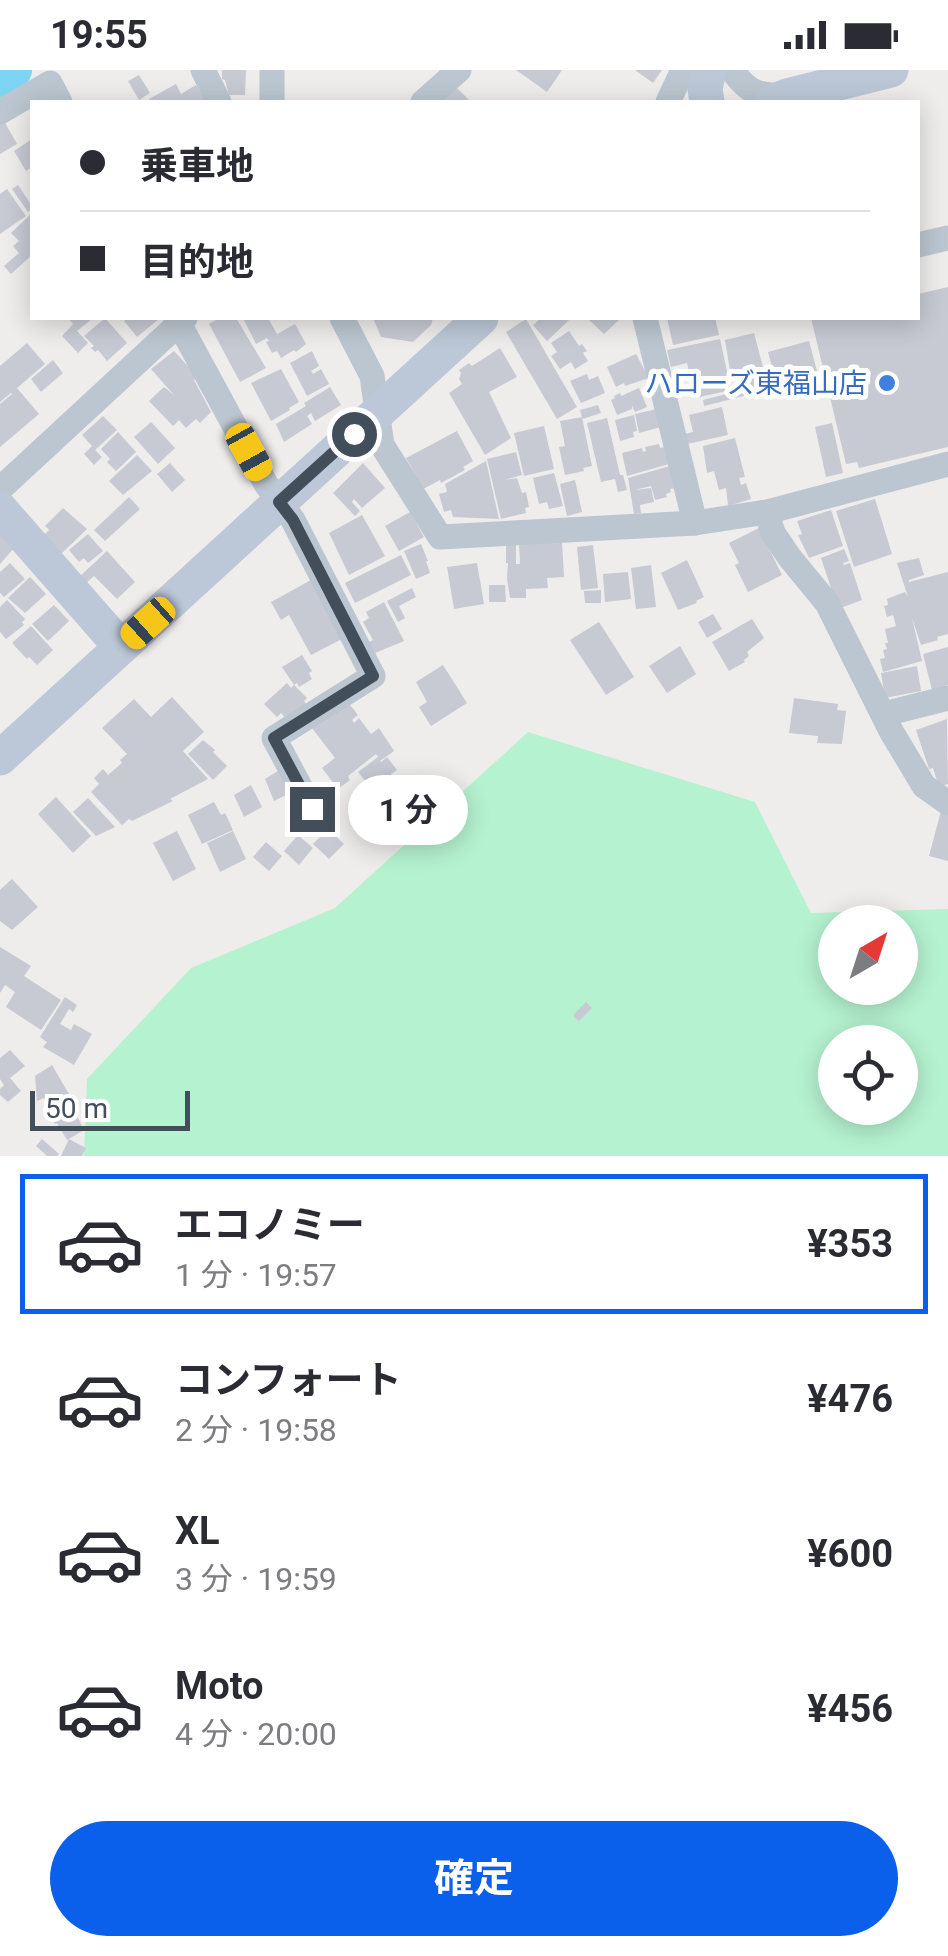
<!DOCTYPE html>
<html lang="ja">
<meta charset="utf-8">
<style>
body{margin:0;font-family:Roboto,"Noto Sans JP",sans-serif;background:#f2f2f3;color:#2b2b33;height:100vh;display:flex;flex-direction:column;font-size:38px;white-space:nowrap}
*{box-sizing:border-box;margin:0}
p{font-size:32px;color:#7c7c81}
.icon{flex:none;width:55px;height:55px;fill:none;stroke:currentColor;stroke-width:2;stroke-linecap:round;stroke-linejoin:round}
.map{position:relative;height:1086px;overflow:hidden}
.sheet{display:flex;flex-direction:column;background:#fff;flex:1}
.sheet>*{flex:none}
.top-card{position:absolute;left:30px;top:30px;width:890px;height:220px;border-radius:0px;box-shadow:0 5px 25px #0003;display:grid;align-content:center;height:220px;padding:0 50px;background:#fff}
.needle{width:65px;rotate:39deg}
.buttons{position:absolute;left:818px;top:835px;display:grid;gap:20px}
.buttons a{display:grid;place-items:center;width:100px;height:100px;border-radius:50%;background:#fff;box-shadow:0 5px 25px #0003;font-size:50px}
.scale{position:absolute;left:30px;bottom:25px;width:160px;box-sizing:border-box;padding-left:10px;border:5px solid #434e5b;border-top:0;font-size:28px;line-height:35px;white-space:nowrap;color:#434e5b;-webkit-text-stroke:8px #fff;paint-order:stroke}
.end{position:absolute;width:45px;height:45px;margin:-22px;border:12px solid #434e5b;background:#fff;box-shadow:0 0 0 5px #fff}
.from{border-radius:50%}
.bubble{position:absolute;height:70px;border-radius:35px;background:#fff;box-shadow:0 5px 25px #0003;font-size:32px;font-weight:700;line-height:70px;text-align:center}
.car{position:absolute;width:30px;height:60px;margin:-30px -15px;border-radius:12px;box-shadow:0 0 8px 2px #0007;background:linear-gradient(#f5c518 24%,#345 0 40%,#f5c518 0 76%,#345 0 86%,#f5c518 0)}
.top-card b{display:flex;align-items:center;gap:35px;height:95px;font-size:38px}
.top-card b+b{border-top:2px solid #e1e1e2}
.top-card i{width:25px;height:25px;background:#2b2b33}
ul{padding:18px 0 0;list-style:none}
li{display:flex;align-items:center;gap:30px;height:140px;margin:0 20px 15px;padding:0 30px;border:5px solid transparent;border-radius:0px}
li div{flex:1}
li b{display:block;font-size:38px}
li em{font-style:normal;font-weight:700}
li.selected{border-color:#0a5feb}
li>.icon{width:90px;height:90px;stroke-width:1.5}
.primary-button{display:flex;gap:20px;margin-top:auto;padding:20px 50px}
.primary-button a{flex:1;height:115px;border-radius:60px;background:#0a5feb;color:#fff;font-size:40px;font-weight:700;line-height:115px;text-align:center}
.status{display:flex;justify-content:space-between;align-items:center;height:70px;padding:0 50px;background:#fff;direction:ltr}
.status svg{height:28px;fill:currentColor}
.map>svg:first-child{display:block}
</style>
<div class="status"><b>19:55</b><svg viewBox="0 0 49 12"><path d="M0 12V9h3v3zM5 12V6h3v6zM10 12V3h3v9zM15 12V0h3v12zM26 1h20v11H26zM47 4h2v5h-2z"/></svg></div>
<div class="map">
<svg width="948" height="1086" viewBox="0 0 948 1086">
<rect width="100%" height="100%" fill="#efecec"/>
<path fill="#b5f2d0" fill-rule="evenodd" d="M528 662 755 732 811 843 948 839V1086H84L87 1009 191 898 335 838ZM835 852H900V918H835ZM835 972H900V1038H835Z"/>
<g fill="none" stroke-linecap="round" stroke-linejoin="round">
<polyline stroke="#7ed4f3" stroke-width="38" points="0,8 13,0"/>
</g>
<g fill="#c7cad3">
<polygon points="222,0 246,0 245,25 229,25 225,10 222,9"/>
<polygon points="516,0 562,0 547,22"/>
<polygon points="635,0 662,0 653,13"/>
<polygon points="139,5 150,23 139,30 128,11"/>
<polygon points="176,14 181,24 196,15 206,31 151,32 149,29"/>
<polygon points="457,18 471,32 441,32"/>
<polygon points="4,51 17,74 0,84 0,53"/>
<polygon points="32,69 32,97 26,101 14,81"/>
<polygon points="18,115 32,136 32,139 28,142 12,119"/>
<polygon points="7,119 26,146 0,164 0,124"/>
<polygon points="32,143 32,185 11,204 4,196 19,183 13,176 19,171 11,163"/>
<polygon points="948,217 948,377 859,398 857,392 846,394 811,248 918,248 918,224"/>
<polygon points="68,248 93,248 77,261 88,273 78,283 62,266 73,254"/>
<polygon points="105,248 127,273 107,291 98,280 95,282 91,278 94,276 84,266"/>
<polygon points="128,248 160,248 137,267 124,251"/>
<polygon points="215,248 236,248 266,298 240,312 209,254 216,250"/>
<polygon points="243,248 268,248 277,264 295,254 306,274 296,282 294,280 281,288 277,281 272,283 266,272 269,271 267,268 256,274"/>
<polygon points="373,248 433,248 431,255 413,272 381,267"/>
<polygon points="541,248 567,248 569,250 547,271 533,255"/>
<polygon points="587,248 621,248 604,264"/>
<polygon points="667,248 715,248 719,265 673,275"/>
<polygon points="526,249 577,337 557,349 506,262"/>
<polygon points="569,261 579,276 582,274 587,281 583,283 588,291 575,299 571,292 560,299 551,286 557,282 551,273"/>
<polygon points="754,263 769,320 735,328 733,315 745,312 744,309 737,311 736,306 731,307 725,270"/>
<polygon points="720,269 731,320 695,328 687,293 671,297 667,280"/>
<polygon points="809,271 817,301 776,312 768,282"/>
<polygon points="27,273 45,294 17,318 39,344 0,377 0,334 12,324 11,323 0,332 0,296"/>
<polygon points="500,278 517,307 489,322 511,368 485,385 449,323 462,314 459,309 461,303 459,300 469,293 472,296"/>
<polygon points="174,281 198,307 194,310 211,342 200,353 196,349 186,358 179,350 173,356 149,331 164,317 174,325 151,299"/>
<polygon points="312,281 319,296 311,301 313,304 321,299 329,314 307,326 290,293"/>
<polygon points="636,284 649,308 625,316 624,313 616,317 607,297"/>
<polygon points="53,290 63,303 41,322 31,309"/>
<polygon points="281,299 299,332 289,338 290,340 271,351 251,313"/>
<polygon points="587,304 589,310 598,306 605,323 581,333 570,311"/>
<polygon points="330,317 341,335 315,351 311,343 307,346 312,354 284,372 276,354 306,336 304,333"/>
<polygon points="639,318 647,337 635,342 632,336 632,339 617,345 611,330 615,328 614,326 620,323 621,326"/>
<polygon points="730,323 732,329 704,336 703,330"/>
<polygon points="598,335 601,343 583,349 582,347 592,396 583,398 584,401 565,405 559,377 565,376 560,351 582,347 580,340"/>
<polygon points="722,337 728,365 687,374 684,364 693,362 689,345"/>
<polygon points="657,339 661,357 639,363 635,344"/>
<polygon points="634,345 637,361 633,362 634,367 620,371 615,350"/>
<polygon points="103,346 117,360 95,380 102,387 94,395 84,384 92,376 82,365"/>
<polygon points="607,348 620,405 623,405 627,420 618,422 615,409 601,412 587,353"/>
<polygon points="151,352 175,378 158,394 134,367"/>
<polygon points="832,353 843,403 826,407 815,357"/>
<polygon points="544,356 554,399 524,406 514,363"/>
<polygon points="457,361 473,391 463,397 465,400 441,413 440,410 423,419 406,388"/>
<polygon points="118,362 136,382 116,401 107,392 110,389 101,379"/>
<polygon points="735,368 745,407 739,408 741,415 746,413 751,429 728,436 726,418 719,420 714,401 707,403 703,376"/>
<polygon points="659,374 660,378 665,377 669,394 627,406 622,383 642,378 643,382 646,381 645,377"/>
<polygon points="516,382 522,405 504,410 517,408 522,423 526,422 529,437 525,438 526,443 501,449 487,389"/>
<polygon points="137,385 152,401 123,425 109,411"/>
<polygon points="486,391 499,449 453,447 451,440 444,442 439,424 447,422 445,414"/>
<polygon points="170,393 185,410 172,422 157,404"/>
<polygon points="363,393 385,418 362,438 354,429 352,432 360,441 355,446 333,423"/>
<polygon points="670,396 676,418 670,419 671,422 666,424 667,427 655,430 651,416 635,420 651,418 654,432 640,435 641,443 634,444 628,408"/>
<polygon points="554,403 563,436 549,439 547,432 539,434 533,408"/>
<polygon points="575,410 582,442 567,446 560,414"/>
<polygon points="129,427 140,439 105,471 94,460"/>
<polygon points="875,429 892,484 854,497 836,441"/>
<polygon points="63,438 87,459 60,485 42,467 49,460 45,456"/>
<polygon points="831,440 843,476 809,488 798,465 802,464 797,451"/>
<polygon points="410,442 424,467 399,481 385,456"/>
<polygon points="362,445 385,486 349,505 329,463"/>
<polygon points="759,458 782,505 748,522 735,495 739,493 729,473"/>
<polygon points="0,463 14,478 0,494"/>
<polygon points="88,464 103,481 88,493 84,488 79,492 69,480"/>
<polygon points="562,472 564,507 547,508 548,518 526,519 526,528 510,528 507,509 508,493 506,493 506,475 516,475 516,494 520,494 519,474"/>
<polygon points="421,474 428,491 426,491 430,503 416,509 404,481"/>
<polygon points="593,475 598,518 581,520 577,477"/>
<polygon points="844,479 849,491 843,493 844,495 850,493 862,530 838,539 821,488"/>
<polygon points="107,481 135,512 117,529 94,506 85,514 79,507"/>
<polygon points="401,485 411,505 355,533 345,513"/>
<polygon points="919,488 924,505 909,510 909,512 948,502 948,564 937,567 938,570 921,575 912,548 922,591 883,602 880,589 885,588 883,580 887,579 885,573 888,573 885,559 896,556 893,545 887,547 884,536 888,535 887,529 905,522 908,527 897,493"/>
<polygon points="687,490 704,527 696,531 697,533 678,540 661,503"/>
<polygon points="10,493 25,509 4,527 0,523 0,502"/>
<polygon points="477,493 484,534 454,539 447,497"/>
<polygon points="651,495 656,537 636,539 631,498"/>
<polygon points="628,502 631,529 605,532 603,504"/>
<polygon points="30,507 46,524 25,543 8,528"/>
<polygon points="311,510 342,569 311,585 289,545 281,550 271,532"/>
<polygon points="489,515 505,515 506,532 489,532"/>
<polygon points="412,518 416,527 399,536 405,548 398,552 387,531"/>
<polygon points="601,520 601,533 585,533 584,521"/>
<polygon points="7,530 25,549 22,552 24,555 6,569 0,562 0,537"/>
<polygon points="384,532 404,571 375,583 369,572 373,570 363,552 369,548 366,542"/>
<polygon points="54,535 69,551 48,571 32,554"/>
<polygon points="713,544 722,559 707,568 698,552"/>
<polygon points="752,549 764,568 747,582 749,586 744,590 745,592 729,601 712,572"/>
<polygon points="599,552 634,607 606,625 570,570"/>
<polygon points="31,556 53,580 37,595 29,587 27,589 12,573"/>
<polygon points="680,576 696,604 667,623 649,596"/>
<polygon points="948,577 948,615 932,620 923,584"/>
<polygon points="302,585 312,601 309,603 312,609 299,617 297,613 294,615 282,597"/>
<polygon points="443,595 467,633 431,656 419,637 427,632 416,612"/>
<polygon points="917,596 921,621 885,628 881,603"/>
<polygon points="287,613 291,618 294,615 307,628 304,631 307,635 289,652 281,643 277,647 264,634"/>
<polygon points="172,627 204,662 183,681 208,709 170,729 173,731 132,751 129,749 122,755 91,722 99,714 94,708 103,699 108,705 122,693 120,690 127,684 102,658 134,629 151,647"/>
<polygon points="794,628 838,634 837,640 846,641 842,674 817,673 818,666 789,663"/>
<polygon points="347,631 358,645 352,650 354,653 359,648 371,664 379,658 394,681 380,691 381,692 387,687 397,700 391,704 396,710 377,725 358,702 378,687 376,684 348,706 350,710 338,719 322,698 335,688 312,658"/>
<polygon points="947,649 948,714 939,717 933,698 929,699 916,660"/>
<polygon points="203,670 215,680 213,682 227,696 213,710 188,684"/>
<polygon points="281,699 294,721 274,731 265,709"/>
<polygon points="251,715 262,737 244,747 234,725"/>
<polygon points="56,727 91,766 73,783 38,744"/>
<polygon points="88,728 115,757 96,766 73,742"/>
<polygon points="214,732 221,745 225,743 233,760 202,774 188,745"/>
<polygon points="367,733 379,751 361,764 348,746"/>
<polygon points="941,741 948,743 948,791 929,786"/>
<polygon points="328,759 344,774 329,789 313,774"/>
<polygon points="177,761 196,799 173,811 153,773"/>
<polygon points="233,761 246,789 220,802 207,773"/>
<polygon points="298,765 313,778 299,795 284,781"/>
<polygon points="266,772 282,786 269,801 253,787"/>
<polygon points="12,809 38,837 12,860 0,851 0,820"/>
<polygon points="0,877 31,896 24,906 61,930 41,960 6,937 15,922 5,915 0,923"/>
<polygon points="65,927 77,935 73,942 69,939 60,954 71,960 74,954 92,964 74,995 43,977 47,972 40,967"/>
<polygon points="586,932 592,938 579,951 574,947 574,944"/>
<polygon points="10,980 25,996 10,1008 21,1021 8,1032 0,1025 0,1019 4,1015 0,1009 0,988"/>
<polygon points="52,995 77,1038 74,1040 84,1060 67,1070 57,1053 55,1054 47,1041 50,1039 44,1028 37,1031 35,1006"/>
<polygon points="42,1069 59,1084 57,1086 47,1086 36,1076"/>
<polygon points="69,1069 86,1078 82,1086 61,1086"/>
</g>
<g fill="none" stroke-linecap="round" stroke-linejoin="round">
<g stroke="#bbc6d0" stroke-width="25">
<polyline points="203,0 219,32"/>
<polyline points="272,0 272,32"/>
<path d="M732 0C749 24 758 25 787 26"/>
<polyline points="423,32 459,0"/>
<polyline points="668,32 683,0"/>
<polyline points="0,42 50,13 60,32"/>
<polyline points="918,175 948,168"/>
<polyline points="176,248 266,414 293,450 373,606 274,668 312,739"/>
<polyline points="342,248 372,306 382,375 440,467 695,453 767,442 948,394"/>
<polyline points="645,248 695,453"/>
<polyline points="0,419 185,248"/>
<polyline points="767,442 773,463 790,488 827,533 891,661 924,716 948,733"/>
<polyline points="884,644 948,628"/>
</g>
<g stroke="#bcc8d7" stroke-width="35">
<polyline points="707,32 705,19 709,0"/>
<polyline points="772,32 787,26 891,0"/>
<polyline points="0,439 121,577"/>
<polyline points="0,688 481,248"/>
</g>
</g>
<g fill="none" stroke-linecap="round" stroke-linejoin="round">
<polyline stroke="#434e5b" stroke-width="12" points="312,739 274,668 373,606 293,450 279,432 354,364"/>
</g>
<circle fill="#3f7fe0" stroke="#fff" stroke-width="4" cx="887" cy="313" r="10"/>
<g text-anchor="middle" dominant-baseline="central" stroke-width="10" stroke-linejoin="round" paint-order="stroke">
<g font-size="28" fill="#366cbe" stroke="#fff" text-anchor="end">
<text x="867" y="313">ハローズ東福山店</text>
</g>
</g>
</svg>
<div class="buttons">
<a><svg class="needle" viewBox="-14 -14 28 28"><path d="M0-13l5 13h-10z" fill="#e53935"/><path d="M0 13l5-13h-10z" fill="#7c7c81"/></svg></a>
<a><svg class="icon" aria-label="locate" viewBox="0 0 24 24"><circle cx="12" cy="12" r="6"/><path d="M12 2v4M12 18v4M2 12h4M18 12h4"/></svg></a>
</div>
<div class="scale">50 m</div>
<i class="end from" style="left:354px;top:364px"></i>
<i class="end" style="left:312px;top:739px"></i>
<div class="bubble" style="left:348px;top:705px;width:120px">1 分</div>
<i class="car" style="left:249px;top:382px;rotate:151deg"></i>
<i class="car" style="left:148px;top:553px;rotate:228deg"></i>
<div class="top-card">
<b><i class="from"></i>乗車地</b>
<b><i></i>目的地</b>
</div>
</div>
<section class="sheet">
<ul>
<li class="selected"><svg class="icon" aria-label="car" viewBox="0 0 24 24"><path d="M5 17H2v-5l4-1 3-4h7l3 4 3 1v5h-3M9 17h6M6 11h13"/><circle cx="7" cy="17" r="2"/><circle cx="17" cy="17" r="2"/></svg><div><b>エコノミー</b><p>1 分 · 19:57</p></div><em>¥353</em></li>
<li><svg class="icon" aria-label="car" viewBox="0 0 24 24"><path d="M5 17H2v-5l4-1 3-4h7l3 4 3 1v5h-3M9 17h6M6 11h13"/><circle cx="7" cy="17" r="2"/><circle cx="17" cy="17" r="2"/></svg><div><b>コンフォート</b><p>2 分 · 19:58</p></div><em>¥476</em></li>
<li><svg class="icon" aria-label="car" viewBox="0 0 24 24"><path d="M5 17H2v-5l4-1 3-4h7l3 4 3 1v5h-3M9 17h6M6 11h13"/><circle cx="7" cy="17" r="2"/><circle cx="17" cy="17" r="2"/></svg><div><b>XL</b><p>3 分 · 19:59</p></div><em>¥600</em></li>
<li><svg class="icon" aria-label="car" viewBox="0 0 24 24"><path d="M5 17H2v-5l4-1 3-4h7l3 4 3 1v5h-3M9 17h6M6 11h13"/><circle cx="7" cy="17" r="2"/><circle cx="17" cy="17" r="2"/></svg><div><b>Moto</b><p>4 分 · 20:00</p></div><em>¥456</em></li>
</ul>
<div class="primary-button"><a>確定</a></div>
</section>
